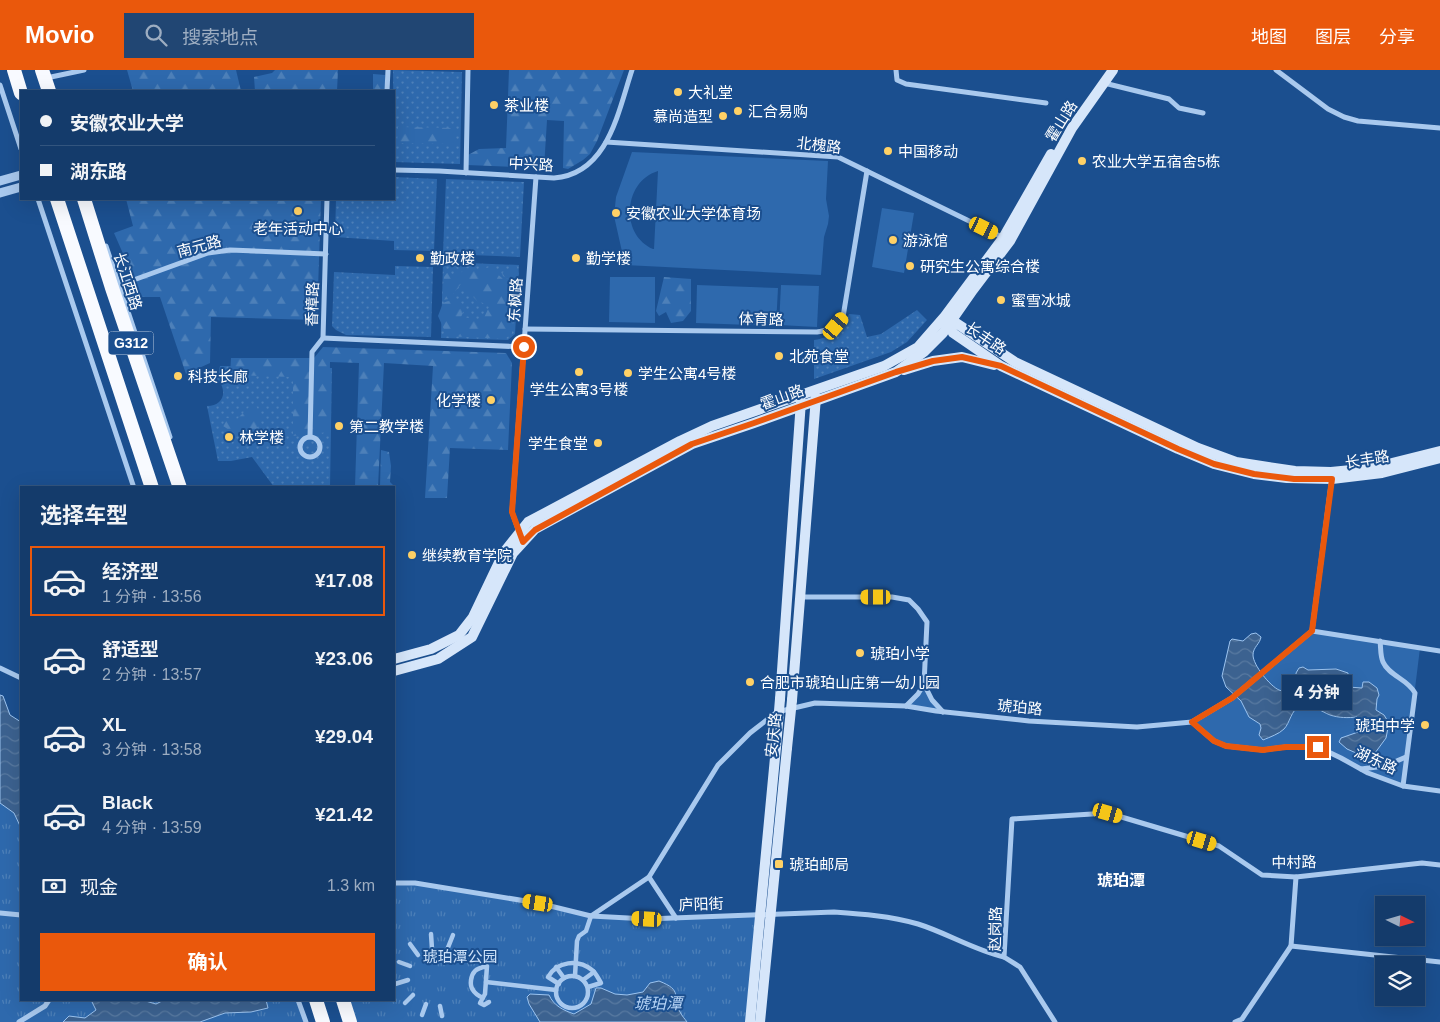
<!DOCTYPE html>
<html lang="zh">
<meta charset="utf-8">
<style>
body{margin:0;font-family:Arial,"Noto Sans SC",sans-serif;background:#214673;color:#f1f3f6;height:100vh;display:flex;flex-direction:column;font-size:19px;white-space:nowrap}
*{box-sizing:border-box;margin:0}
p{font-size:16px;color:#9dadc1}
.icon{flex:none;width:28px;height:28px;fill:none;stroke:currentColor;stroke-width:2;stroke-linecap:round;stroke-linejoin:round}
.map{position:relative;flex:1;overflow:hidden}
.panel{position:absolute;left:20px;top:416px;width:375px;height:515px;display:flex;flex-direction:column;background:#143b6b;border-radius:0px;box-shadow:0 5px 20px #0002,0 0 0 1px #33557e}
.panel>*{flex:none}
.guide{position:absolute;left:20px;top:20px;width:375px;height:110px;border-radius:0px;box-shadow:0 5px 20px #0002,0 0 0 1px #33557e;display:grid;align-content:center;height:110px;padding:0 20px;background:#143b6b}
.needle{width:32px;rotate:95deg}
.buttons{position:absolute;left:1375px;top:826px;display:grid;gap:10px}
.buttons a{display:grid;place-items:center;width:50px;height:50px;border-radius:0px;background:#143b6b;box-shadow:0 5px 20px #0002,0 0 0 1px #33557e;font-size:25px}
.end{position:absolute;width:22px;height:22px;margin:-11px;border:6px solid #ea580c;background:#fff;box-shadow:0 0 0 2px #fff}
.from{border-radius:50%}
.bubble{position:absolute;height:35px;border-radius:0px;background:#143b6b;box-shadow:0 5px 20px #0002,0 0 0 1px #33557e;font-size:16px;font-weight:700;line-height:35px;text-align:center}
.car{position:absolute;width:15px;height:30px;margin:-15px -8px;border-radius:6px;box-shadow:0 0 4px 1px #0007;background:linear-gradient(#f5c518 24%,#345 0 40%,#f5c518 0 76%,#345 0 86%,#f5c518 0)}
.guide b{display:flex;align-items:center;gap:18px;height:48px;font-size:19px}
.guide b+b{border-top:1px solid #33557e}
.guide i{width:12px;height:12px;background:#f1f3f6}
ul{padding:0;list-style:none}
li{display:flex;align-items:center;gap:15px;height:70px;margin:0 10px 8px;padding:0 10px;border:2px solid transparent;border-radius:0px}
li div{flex:1}
li b{display:block;font-size:19px}
li em{font-style:normal;font-weight:700}
li.current{border-color:#ea580c}
li>.icon{width:45px;height:45px;stroke-width:1.5}
h2{padding:0 20px;font-size:22px;line-height:60px}
.pay{display:flex;align-items:center;gap:12px;height:55px;padding:0 20px;font-size:19px}
.pay p{margin-inline-start:auto}
.action{display:flex;gap:10px;margin-top:auto;padding:10px 20px}
.action a{flex:1;height:58px;border-radius:0px;background:#ea580c;color:#fff;font-size:20px;font-weight:700;line-height:58px;text-align:center}
header{display:flex;align-items:center;gap:30px;box-sizing:border-box;height:70px;padding:0 25px;background:#ea580c;color:#fff}
header strong{font-size:24px}
nav{display:flex;gap:28px;margin-inline-start:auto;font-size:18px}
.search{width:350px;height:45px;background:#214673;display:flex;align-items:center;gap:12px;box-sizing:border-box;padding:0 18px;border-radius:0px;color:#9dadc1;font-size:19px}
.map>svg:first-child{display:block}
</style>
<header>
<strong>Movio</strong>
<div class="search"><svg class="icon" aria-label="search" viewBox="0 0 24 24"><circle cx="10" cy="10" r="6"/><path d="M15 15l6 6"/></svg>搜索地点</div>
<nav><a>地图</a><a>图层</a><a>分享</a></nav>
</header>
<div class="map">
<svg width="1440" height="952" viewBox="0 0 1440 952">
<defs>
<pattern id="grass-dots" width="8" height="8" patternUnits="userSpaceOnUse" patternTransform="scale(1.25)"><rect width="8" height="8" fill="#2e69ad"/><path d="M2 2h.1M6 6h.1" fill="none" stroke="#4d80b9" stroke-width="1.8" stroke-linecap="round"/></pattern>
<pattern id="forest-firs" width="22" height="20" patternUnits="userSpaceOnUse" patternTransform="scale(1.25)"><rect width="22" height="20" fill="#2e69ad"/><path d="M5 1l3.5 6h-7zM16 11l3.5 6h-7z" fill="#4d80b9"/></pattern>
<pattern id="park-tufts" width="24" height="20" patternUnits="userSpaceOnUse" patternTransform="scale(1.25)"><rect width="24" height="20" fill="#2e69ad"/><path d="M3 7l-1-3M5 7V3M7 7l1-3M15 17l-1-3M17 17v-4M19 17l1-3" fill="none" stroke="#4d80b9"/></pattern>
<pattern id="water-waves" width="16" height="10" patternUnits="userSpaceOnUse" patternTransform="scale(1.25)"><rect width="16" height="10" fill="#3c6290"/><path d="M0 5q4-4 8 0t8 0" fill="none" stroke="#597aa1"/></pattern>
</defs>
<rect width="100%" height="100%" fill="#1b4f8f"/>
<g fill="url(#grass-dots)">
<polygon points="393,0 462,2 460,94 394,92"/>
<polygon points="394,107 437,109 434,181 394,180 394,171 335,167 336,129 394,129"/>
<polygon points="446,109 524,112 520,187 443,184"/>
<polygon points="443,192 519,195 515,264 508,270 441,268"/>
<polygon points="395,196 433,197 431,267 346,265 336,260 332,256 334,202 395,205"/>
<path d="M917 240 927 250 907 272 891 282 814 309V270C833 267 840 260 849 244L860 245 867 267 881 264Z"/>
<path d="M220 296 332 298 330 417H274L252 387 231 391H218L207 336C224 336 228 320 217 309Z"/>
</g>
<g fill="url(#forest-firs)">
<polygon points="127,0 236,0 241,21 133,21"/>
<polygon points="275,0 338,0 337,21 255,21 254,7 272,3"/>
<polygon points="509,0 624,0 597,71 590,84 583,90 568,99 563,98 564,51 547,50 544,98 467,95 468,85 479,79 506,78"/>
<polygon points="373,4 385,5 385,21 373,21"/>
<polygon points="398,57 456,58 455,74 397,73"/>
<polygon points="126,129 321,129 317,250 211,247 210,293 186,304 160,227 142,227 114,163 133,156"/>
<path d="M489 197 502 208 506 215 508 209 503 206 502 203 513 197H517L519 204 513 218 515 221 512 263 505 269 447 266 438 246 443 233C452 229 458 231 466 236L461 247 483 250 489 237 486 234 477 231 461 214 449 229 442 230 444 207 447 203 457 206 466 198 480 201Z"/>
<polygon points="664,207 691,209 691,241 683,251 671,253 666,242 659,246 656,241"/>
<polygon points="323,277 506,283 512,293 508,380 450,378 447,428 425,428 433,296 384,293 378,417 355,417 359,293 330,292 329,362 293,366 293,307 230,305 231,288 314,288"/>
<polygon points="252,334 256,336 263,347 252,367 236,364 223,356 225,348 237,349"/>
<polygon points="381,380 389,382 391,396 390,412 396,418 395,426 394,426 394,418 380,417"/>
</g>
<g fill="url(#park-tufts)">
<polygon points="0,625 3,626 10,645 21,652 21,930 298,930 306,952 0,952"/>
<polygon points="394,813 415,813 538,833 591,846 647,849 760,845 750,952 357,952 350,930 394,930"/>
</g>
<g fill="#2e69ad" fill-rule="evenodd">
<path d="M632 82 828 91 826 129 829 146 828 154 824 167 821 205 625 195 614 146 616 127ZM658 101 654 179H653C619 164 624 111 658 101Z"/>
<polygon points="882,138 914,143 904,203 872,197"/>
<polygon points="610,207 655,207 655,253 609,252"/>
<polygon points="697,215 778,218 776,256 696,253"/>
<polygon points="781,215 819,216 817,257 779,255"/>
<polygon points="1312,561 1420,578 1403,716 1369,703 1318,677 1240,678 1214,671 1192,652 1232,628"/>
<polygon points="924,614 927,620 943,642 906,636"/>
</g>
<g fill="url(#water-waves)" stroke="#9cc4f0">
<path d="M1256 563 1261 567C1260 574 1253 577 1253 585 1253 595 1270 616 1279 620 1284 622 1291 621 1295 619L1297 614 1296 603 1299 598 1303 597 1308 600 1336 599 1348 603V617L1362 618 1363 612H1369L1377 618 1379 625 1377 629 1376 640 1384 645 1389 653 1386 668 1375 683 1363 686 1347 679 1339 672 1341 668 1361 661 1363 655 1357 647C1348 648 1339 648 1330 645 1322 642 1309 632 1300 636 1291 640 1290 653 1284 659 1279 664 1270 667 1263 670L1259 665 1261 658 1260 654 1249 647 1241 631 1226 617 1222 606 1230 571 1232 569 1243 571 1251 564Z"/>
<polygon points="0,625 3,626 10,645 21,652 21,758 14,743 0,733"/>
<path d="M659 911C684 921 671 925 680 942 682 946 685 949 687 952H540L529 934 527 927 530 924 549 925C554 936 563 940 574 944L591 934 596 918H601L615 924 627 925 643 922 650 913Z"/>
<polygon points="91,930 142,930 156,934 164,930 266,930 268,938 251,942 225,943 200,952 63,952 69,946 85,948 96,940"/>
</g>
<g fill="none" stroke-linecap="round" stroke-linejoin="round">
<g stroke="#a9c9ee" stroke-width="4.5">
<polyline points="431,864 432,879"/>
<polyline points="410,874 418,885"/>
<polyline points="447,880 453,865"/>
<polyline points="399,892 410,896"/>
<polyline points="556,897 564,908"/>
<circle cx="572" cy="922" r="16"/>
<polyline points="575,906 577,871 579,866 586,861 591,846"/>
<polyline points="583,910 594,902"/>
<polyline points="486,912 556,920"/>
<polyline points="395,914 408,910"/>
<path d="M559 914 548 907C557 891 578 889 592 900 596 903 598 908 601 913L588 917"/>
<path d="M483 928C479 926 475 924 473 920 469 915 471 905 475 901 478 898 483 897 487 896L485 924 480 933 484 935 489 932"/>
<polyline points="405,933 413,925"/>
<polyline points="440,936 442,946"/>
<polyline points="422,945 426,934"/>
</g>
<g stroke="#a9c9ee" stroke-width="5">
<polyline points="896,0 897,10 906,14 1046,33"/>
<polyline points="1276,0 1328,39 1344,47 1358,51 1440,58"/>
<polyline points="51,7 84,0"/>
<polyline points="1104,13 1169,29 1179,38 1203,43"/>
<polyline points="0,15 21,79"/>
<polyline points="387,21 388,0"/>
<polyline points="606,72 838,87 1004,168"/>
<path d="M394 100 439 101 554 108C608 104 618 42 632 0"/>
<polyline points="466,103 468,0"/>
<polyline points="38,129 134,418"/>
<polyline points="106,176 170,367"/>
<polyline points="117,216 208,183 230,180 326,184"/>
<path d="M525 259 817 262C829 260 835 257 843 247L867 101"/>
<polyline points="323,268 524,277"/>
<polyline points="310,367 312,282 323,268 327,129"/>
<circle cx="310" cy="377" r="10"/>
<polyline points="519,462 512,442 536,107"/>
<polyline points="801,527 892,527 909,530 918,539 927,552 924,614 918,624 906,636"/>
<polyline points="1312,561 1332,407"/>
<path d="M1380 571C1381 578 1380 585 1383 592 1389 606 1408 609 1415 623L1403 716"/>
<polyline points="0,598 21,608"/>
<polyline points="924,614 932,630 943,642"/>
<polyline points="1192,652 1214,671 1226,676 1263,680 1286,677 1318,677 1341,688 1368,703 1403,716 1440,721"/>
<polyline points="1361,699 1385,696 1406,687"/>
<polyline points="649,807 718,695 750,663 777,642 815,633 906,636 936,641 1029,651 1137,657 1192,652 1232,628 1312,561 1440,581"/>
<path d="M394 813H415L538 833 591 846 647 849 834 842C862 844 890 846 918 854 947 863 974 880 1004 887"/>
<polyline points="0,843 21,845"/>
<polyline points="591,846 649,807 676,848"/>
<polyline points="1291,876 1296,807"/>
<polyline points="298,930 306,952"/>
<polyline points="19,952 45,936 49,930"/>
<polyline points="1055,952 1020,897 1004,887 1012,749 1108,743 1219,776 1262,805 1296,807 1422,793 1440,795"/>
<polyline points="1235,952 1242,949 1291,876 1440,892"/>
</g>
<g stroke="#a9c9ee" stroke-width="9">
<polyline points="0,111 21,105"/>
<polyline points="0,123 21,117"/>
</g>
<g stroke="#d6e6fa" stroke-width="10">
<polyline points="947,247 1015,292 1198,378 1236,392 1295,401 1331,402 1372,398 1440,381"/>
<polyline points="947,249 953,263 1001,296 1178,379 1214,394 1254,404 1287,408 1332,409 1382,403 1440,388"/>
<polyline points="904,300 933,291 962,287 994,295"/>
<polyline points="394,589 431,579 459,565 473,547 504,482 528,452 680,371 712,356 884,296 918,277 945,246 1003,168 1051,84"/>
<polyline points="394,601 438,589 472,567 513,483 535,459 692,374 754,353 896,302 924,282 943,263 973,220 1010,171 1072,58 1113,0"/>
<polyline points="780,629 801,331"/>
<polyline points="792,630 816,327"/>
<polyline points="750,952 776,677"/>
<polyline points="760,952 787,678"/>
</g>
<g stroke="#f8faff" stroke-width="14">
<polyline points="14,0 21,23"/>
<polyline points="42,0 49,21"/>
<polyline points="57,129 152,418"/>
<polyline points="84,129 112,218 180,418"/>
<polyline points="316,930 323,952"/>
<polyline points="343,930 350,952"/>
</g>
<g stroke="#d6e6fa" stroke-width="10">
<polyline points="776,677 780,629"/>
<polyline points="787,678 792,630"/>
</g>
</g>
<g fill="none" stroke-linecap="round" stroke-linejoin="round">
<polyline stroke="#ea580c" stroke-width="6" points="524,277 512,442 523,472 535,460 692,374 754,353 896,302 933,291 962,287 1001,296 1178,379 1214,394 1254,404 1294,409 1332,409 1312,561 1232,628 1192,652 1214,671 1226,676 1263,680 1286,677 1318,677"/>
</g>
<g fill="#ffd166" stroke="#1b4f8f" stroke-width="2">
<circle cx="678" cy="22" r="5"/>
<circle cx="494" cy="35" r="5"/>
<circle cx="738" cy="41" r="5"/>
<circle cx="723" cy="46" r="5"/>
<circle cx="888" cy="81" r="5"/>
<circle cx="1082" cy="91" r="5"/>
<circle cx="298" cy="141" r="5"/>
<circle cx="616" cy="143" r="5"/>
<circle cx="893" cy="170" r="5"/>
<circle cx="420" cy="188" r="5"/>
<circle cx="576" cy="188" r="5"/>
<circle cx="910" cy="196" r="5"/>
<circle cx="1001" cy="230" r="5"/>
<circle cx="779" cy="286" r="5"/>
<circle cx="579" cy="302" r="5"/>
<circle cx="628" cy="303" r="5"/>
<circle cx="178" cy="306" r="5"/>
<circle cx="491" cy="330" r="5"/>
<circle cx="339" cy="356" r="5"/>
<circle cx="229" cy="367" r="5"/>
<circle cx="598" cy="373" r="5"/>
<circle cx="412" cy="485" r="5"/>
<circle cx="860" cy="583" r="5"/>
<circle cx="750" cy="612" r="5"/>
<circle cx="1425" cy="655" r="5"/>
<rect x="774" y="789" width="10" height="10" rx="2.5"/>
</g>
<g text-anchor="middle" dominant-baseline="central" stroke-width="4" stroke-linejoin="round" paint-order="stroke">
<rect fill="#1b4f8f" stroke="#bbcadd" stroke-width="1" x="108.5" y="261.5" width="45" height="23" rx="4"/>
<g font-size="14" font-weight="bold" fill="#fff">
<text x="131" y="273">G312</text>
</g>
<g font-size="15" fill="#fff" stroke="#1b4f8f" text-anchor="start">
<text x="688" y="22">大礼堂</text>
<text x="504" y="35">茶业楼</text>
<text x="748" y="41">汇合易购</text>
<text x="713" y="46" text-anchor="end">慕尚造型</text>
<text x="898" y="81">中国移动</text>
<text x="1092" y="91">农业大学五宿舍5栋</text>
<text x="626" y="143">安徽农业大学体育场</text>
<text x="298" y="158" text-anchor="middle">老年活动中心</text>
<text x="903" y="170">游泳馆</text>
<text x="430" y="188">勤政楼</text>
<text x="586" y="188">勤学楼</text>
<text x="920" y="196">研究生公寓综合楼</text>
<text x="1011" y="230">蜜雪冰城</text>
<text x="789" y="286">北苑食堂</text>
<text x="638" y="303">学生公寓4号楼</text>
<text x="188" y="306">科技长廊</text>
<text x="579" y="319" text-anchor="middle">学生公寓3号楼</text>
<text x="481" y="330" text-anchor="end">化学楼</text>
<text x="349" y="356">第二教学楼</text>
<text x="239" y="367">林学楼</text>
<text x="588" y="373" text-anchor="end">学生食堂</text>
<text x="422" y="485">继续教育学院</text>
<text x="870" y="583">琥珀小学</text>
<text x="760" y="612">合肥市琥珀山庄第一幼儿园</text>
<text x="1415" y="655" text-anchor="end">琥珀中学</text>
<text x="789" y="794">琥珀邮局</text>
</g>
<g font-size="15" fill="#fff" stroke="#1b4f8f">
<text transform="translate(1061 51) rotate(-58)">霍山路</text>
<text transform="translate(819 75) rotate(7)">北槐路</text>
<text transform="translate(531 94) rotate(3)">中兴路</text>
<text transform="translate(199 176) rotate(-15)">南元路</text>
<text transform="translate(128 211) rotate(72)">长江西路</text>
<text transform="translate(515 230) rotate(-86)">东枫路</text>
<text transform="translate(312 234) rotate(-88)">香樟路</text>
<text transform="translate(761 249) rotate(1)">体育路</text>
<text transform="translate(986 268) rotate(34)">长丰路</text>
<text transform="translate(782 327) rotate(-20)">霍山路</text>
<text transform="translate(1367 389) rotate(-9)">长丰路</text>
<text transform="translate(1020 637) rotate(5)">琥珀路</text>
<text transform="translate(773 665) rotate(-84)">安庆路</text>
<text transform="translate(1376 690) rotate(25)">湖东路</text>
<text transform="translate(1294 792) rotate(-1)">中村路</text>
<text transform="translate(701 834) rotate(-2)">庐阳街</text>
<text transform="translate(995 859) rotate(-89)">赵岗路</text>
</g>
<g font-size="15" fill="#cfe3fa" stroke="#1b4f8f">
<text x="460" y="886">琥珀潭公园</text>
</g>
<g font-size="16" font-weight="bold" fill="#fff" stroke="#1b4f8f">
<text x="1121" y="810">琥珀潭</text>
</g>
<g font-size="16" font-style="italic" fill="#b5d3f5" stroke="#1b4f8f">
<text x="658" y="933">琥珀潭</text>
</g>
</g>
</svg>
<div class="buttons">
<a><svg class="needle" viewBox="-14 -14 28 28"><path d="M0-13l5 13h-10z" fill="#e53935"/><path d="M0 13l5-13h-10z" fill="#9dadc1"/></svg></a>
<a><svg class="icon" aria-label="layers" viewBox="0 0 24 24"><path d="M12 4l9 5-9 5-9-5zM3 14l9 5 9-5"/></svg></a>
</div>
<i class="end from" style="left:524px;top:277px"></i>
<i class="end" style="left:1318px;top:677px"></i>
<div class="bubble" style="left:1282px;top:605px;width:70px">4 分钟</div>
<i class="car" style="left:984px;top:158px;rotate:116deg"></i>
<i class="car" style="left:836px;top:256px;rotate:40deg"></i>
<i class="car" style="left:876px;top:527px;rotate:270deg"></i>
<i class="car" style="left:1108px;top:743px;rotate:106deg"></i>
<i class="car" style="left:1202px;top:771px;rotate:107deg"></i>
<i class="car" style="left:538px;top:833px;rotate:279deg"></i>
<i class="car" style="left:647px;top:849px;rotate:273deg"></i>
<div class="guide">
<b><i class="from"></i>安徽农业大学</b>
<b><i></i>湖东路</b>
</div>
<section class="panel">
<h2>选择车型</h2>
<ul>
<li class="current"><svg class="icon" aria-label="car" viewBox="0 0 24 24"><path d="M5 17H2v-5l4-1 3-4h7l3 4 3 1v5h-3M9 17h6M6 11h13"/><circle cx="7" cy="17" r="2"/><circle cx="17" cy="17" r="2"/></svg><div><b>经济型</b><p>1 分钟 · 13:56</p></div><em>¥17.08</em></li>
<li><svg class="icon" aria-label="car" viewBox="0 0 24 24"><path d="M5 17H2v-5l4-1 3-4h7l3 4 3 1v5h-3M9 17h6M6 11h13"/><circle cx="7" cy="17" r="2"/><circle cx="17" cy="17" r="2"/></svg><div><b>舒适型</b><p>2 分钟 · 13:57</p></div><em>¥23.06</em></li>
<li><svg class="icon" aria-label="car" viewBox="0 0 24 24"><path d="M5 17H2v-5l4-1 3-4h7l3 4 3 1v5h-3M9 17h6M6 11h13"/><circle cx="7" cy="17" r="2"/><circle cx="17" cy="17" r="2"/></svg><div><b>XL</b><p>3 分钟 · 13:58</p></div><em>¥29.04</em></li>
<li><svg class="icon" aria-label="car" viewBox="0 0 24 24"><path d="M5 17H2v-5l4-1 3-4h7l3 4 3 1v5h-3M9 17h6M6 11h13"/><circle cx="7" cy="17" r="2"/><circle cx="17" cy="17" r="2"/></svg><div><b>Black</b><p>4 分钟 · 13:59</p></div><em>¥21.42</em></li>
</ul>
<div class="pay"><svg class="icon" aria-label="cash" viewBox="0 0 24 24"><path d="M3 7h18v10H3z"/><circle cx="12" cy="12" r="2"/></svg>现金<p>1.3 km</p></div>
<div class="action"><a>确认</a></div>
</section>
</div>
